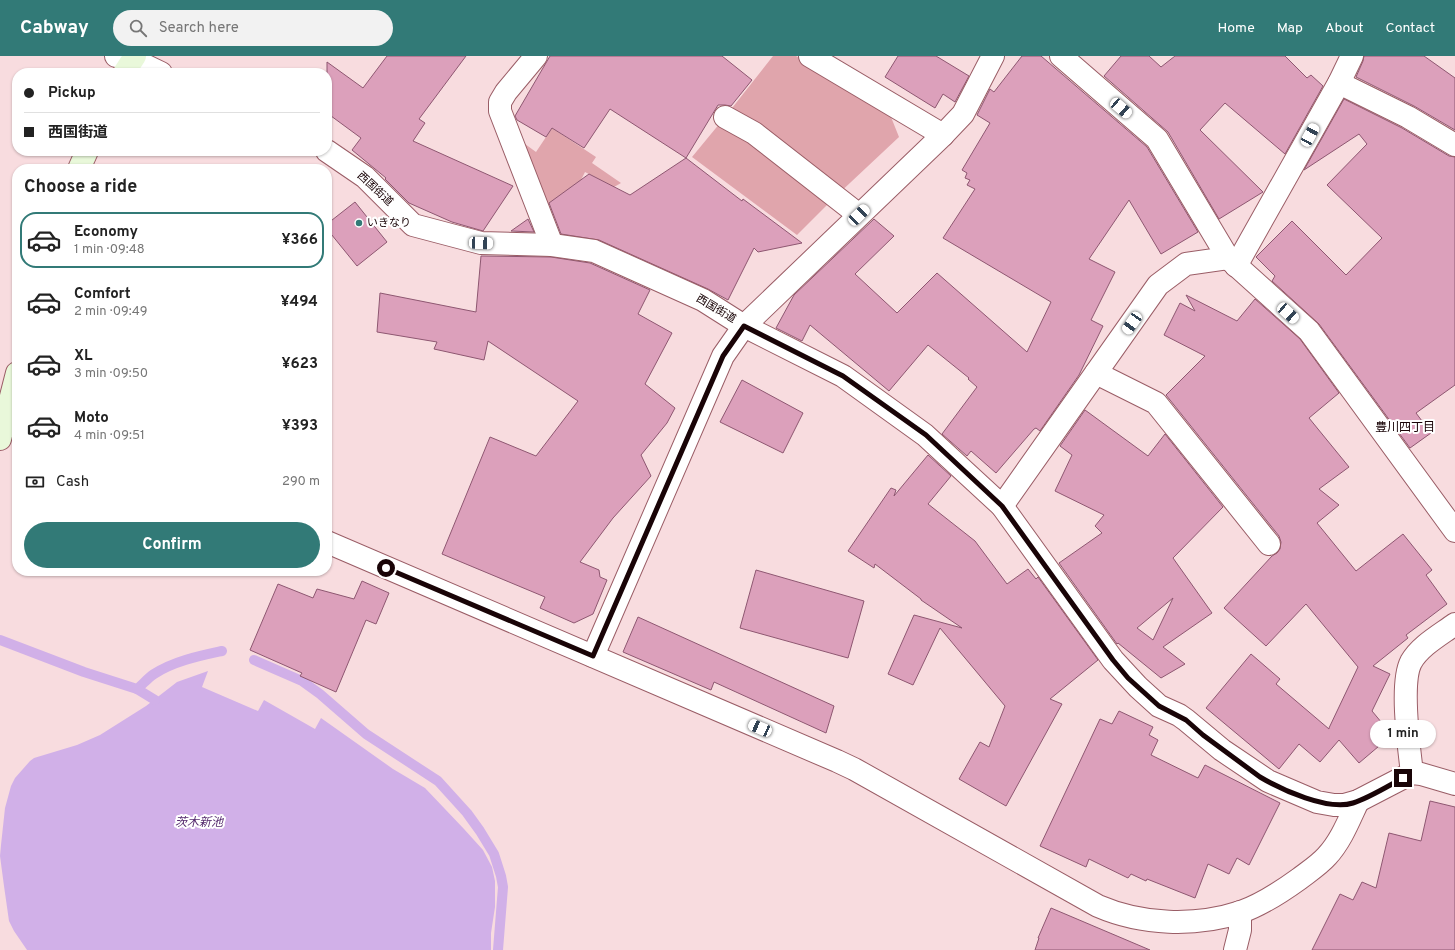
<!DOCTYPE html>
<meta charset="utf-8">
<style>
body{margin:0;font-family:Overpass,"Noto Sans JP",sans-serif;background:#f2f2f2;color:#222;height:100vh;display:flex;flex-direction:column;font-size:15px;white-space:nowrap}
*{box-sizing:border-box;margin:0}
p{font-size:13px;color:#767676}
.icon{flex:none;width:22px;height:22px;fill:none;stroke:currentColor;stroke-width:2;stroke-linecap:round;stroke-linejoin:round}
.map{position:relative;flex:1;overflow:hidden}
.side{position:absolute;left:12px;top:108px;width:320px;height:412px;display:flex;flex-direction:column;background:#fff;border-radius:16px;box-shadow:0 1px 3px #0004}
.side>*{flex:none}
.hud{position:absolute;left:12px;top:12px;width:320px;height:88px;border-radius:16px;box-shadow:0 1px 3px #0004;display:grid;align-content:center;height:88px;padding:0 12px;background:#fff}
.end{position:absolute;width:18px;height:18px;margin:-9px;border:5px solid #190407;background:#fff;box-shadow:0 0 0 2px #fff}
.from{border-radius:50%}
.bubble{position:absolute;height:28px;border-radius:14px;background:#fff;box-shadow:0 1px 3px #0004;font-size:13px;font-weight:700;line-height:28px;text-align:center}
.car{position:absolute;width:12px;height:24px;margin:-12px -6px;border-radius:5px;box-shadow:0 0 3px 1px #0007;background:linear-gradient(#fff 24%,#345 0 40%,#fff 0 76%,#345 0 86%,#fff 0)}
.hud b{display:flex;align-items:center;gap:14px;height:38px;font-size:15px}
.hud b+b{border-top:1px solid #e0e0e0}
.hud i{width:10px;height:10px;background:#222}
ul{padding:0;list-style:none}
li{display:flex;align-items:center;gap:12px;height:56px;margin:0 8px 6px;padding:0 4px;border:2px solid transparent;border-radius:16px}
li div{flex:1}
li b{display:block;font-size:15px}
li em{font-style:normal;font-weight:700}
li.selected{border-color:#327a77}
li>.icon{width:36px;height:36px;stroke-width:1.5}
h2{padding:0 12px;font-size:18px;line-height:48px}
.pay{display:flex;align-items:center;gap:10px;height:44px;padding:0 12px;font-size:15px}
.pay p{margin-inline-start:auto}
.primary-button{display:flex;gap:8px;margin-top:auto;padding:8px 12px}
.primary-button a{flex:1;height:46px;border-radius:24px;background:#327a77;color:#fff;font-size:16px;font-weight:700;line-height:46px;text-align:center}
header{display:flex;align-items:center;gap:24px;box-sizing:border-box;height:56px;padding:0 20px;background:#327a77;color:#fff}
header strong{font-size:19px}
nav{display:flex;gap:22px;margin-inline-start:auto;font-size:14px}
.search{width:280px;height:36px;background:#f2f2f2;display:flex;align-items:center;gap:10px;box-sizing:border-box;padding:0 14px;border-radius:22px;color:#767676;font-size:15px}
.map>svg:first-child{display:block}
</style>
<header>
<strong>Cabway</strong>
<div class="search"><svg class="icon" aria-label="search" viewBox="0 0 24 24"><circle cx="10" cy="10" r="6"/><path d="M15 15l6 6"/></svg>Search here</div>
<nav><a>Home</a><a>Map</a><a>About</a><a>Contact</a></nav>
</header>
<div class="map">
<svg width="1455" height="894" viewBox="0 0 1455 894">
<rect width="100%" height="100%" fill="#f8dcdf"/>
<g fill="#e0a5ac">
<polygon points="773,0 796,0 891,61 899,81 835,141 797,179 692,101 725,61"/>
<polygon points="552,72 596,101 592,107 621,127 614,131 585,116 571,144 565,136 545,151 514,80 536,96"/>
</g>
<polygon fill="#d1b0e8" points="208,615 202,631 258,655 264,644 315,673 321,662 393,713 425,732 464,773 483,794 492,811 495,825 495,851 491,877 491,894 27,894 14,875 9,865 4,830 0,800 1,789 5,752 11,730 15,722 30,705 34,702 77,689 100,679 146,650 177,626"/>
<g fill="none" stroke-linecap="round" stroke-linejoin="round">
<g stroke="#d1b0e8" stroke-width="10">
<path d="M0 584 84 616 137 633C143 628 148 622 154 618 174 605 199 600 222 595"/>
<polyline points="254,604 302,625 320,638 366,678 438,725 467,757 480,775 494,798 501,820 503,831 498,894"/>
<polyline points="137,633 155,644"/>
</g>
</g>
<g fill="#dca0bb" stroke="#8e5771" fill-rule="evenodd">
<polygon points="387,0 466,0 419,63 425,67 413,85 513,130 483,175 452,166 409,147 385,123 386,122 352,94 361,82 327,57 327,6 363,32"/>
<polygon points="550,0 722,0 752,24 731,50 725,49 718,49 686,102 610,53 584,92 552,72 546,81 517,64 515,60"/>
<polygon points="898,0 936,0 969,20 955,46 943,38 935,52 885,21"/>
<polygon points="1022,0 1041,0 1147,91 1198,176 1161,198 1129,144 1089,203 1115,216 1091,264 1103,270 1079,319 1040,375 1036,372 1034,373 996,417 971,395 967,400 942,378 977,331 968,323 969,322 928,289 889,335 810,269 802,285 776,272 794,239 874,163 894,180 855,218 897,257 937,217 1027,296 1051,246 943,182 975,133 967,129 970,124 965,122 967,117 962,114 990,67 977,59 990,33 994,36"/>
<polygon points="1121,0 1149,0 1161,11 1175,0 1285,0 1307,22 1311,19 1323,30 1285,98 1225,47 1200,74 1263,136 1219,163 1168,76 1104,20"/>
<polygon points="1364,0 1424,0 1455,22 1455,74 1414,50 1356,21 1363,5"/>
<polygon points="1344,43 1402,72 1449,100 1455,101 1455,329 1416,357 1431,377 1410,392 1319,268 1272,225 1275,220 1256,201 1292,165 1346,219 1382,182 1327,129 1367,88 1359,78 1304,114"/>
<polygon points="686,102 742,145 743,143 802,187 758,196 754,192 728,244 708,233 599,184 561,178 549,147 589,118 630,139"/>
<polygon points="355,146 387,186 357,210 327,173 327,168"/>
<polygon points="528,163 534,176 511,175"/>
<polygon points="481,200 551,201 590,207 650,234 638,258 672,277 645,328 675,352 667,367 641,399 651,420 613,462 580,506 599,514 600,521 607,524 593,558 574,567 540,552 545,541 442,498 490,381 536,400 578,345 488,285 484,304 434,293 437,286 377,276 380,237 476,256"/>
<polygon points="1186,239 1237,265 1255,243 1300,283 1339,337 1309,362 1349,411 1319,433 1339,449 1317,467 1356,515 1403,478 1432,514 1426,519 1447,548 1406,579 1408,582 1373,610 1390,618 1372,655 1392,679 1359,707 1339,684 1320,706 1299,688 1279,713 1206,652 1251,598 1280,623 1276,628 1329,673 1329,672 1358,611 1306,548 1266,590 1224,552 1272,500 1277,497 1280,493 1281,486 1279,480 1166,339 1205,300 1164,279 1180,247 1195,255"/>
<polygon points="742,324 803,357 783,397 720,366"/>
<path d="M1085 354 1148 400 1165 378 1223 451 1173 502 1212 557 1163 591 1185 608 1161 622 1118 587 1117 588 1059 507 1102 477 1095 470 1104 459 1055 435 1072 399 1060 390ZM1173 542 1153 584 1137 572Z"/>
<polygon points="928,399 951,420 928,448 975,485 1007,528 1028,513 1036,523 1038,521 1098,604 1050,643 1062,648 1006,750 959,723 980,686 989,691 1005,650 940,572 913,629 888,618 914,559 962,572 921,544 921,543 875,508 874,512 848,495 891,432 896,434 894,440"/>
<polygon points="756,514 864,545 848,602 740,572"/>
<polygon points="362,525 389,537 376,568 366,564 336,636 300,620 302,617 250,594 278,528 313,542 317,533 354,543"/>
<polygon points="638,561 834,650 826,677 714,626 711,634 623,596"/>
<polygon points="1119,655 1153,671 1149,679 1158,684 1151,699 1198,722 1205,709 1280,747 1249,809 1237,802 1229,818 1208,808 1195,842 1147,823 1146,825 1131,818 1128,822 1089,803 1086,811 1040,790 1100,663 1112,668"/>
<polygon points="1430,745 1455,751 1455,894 1312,894 1340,838 1353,844 1362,826 1376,832 1389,777 1421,785"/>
<polygon points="1051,852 1150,894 1035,894 1039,882 1038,882"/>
</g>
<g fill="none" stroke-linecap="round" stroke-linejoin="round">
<defs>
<g id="street">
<polyline points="116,0 132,3 161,17"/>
<polyline points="536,0 506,36 500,46 500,55 552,189"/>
<polyline points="810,0 943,79"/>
<polyline points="1061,0 1157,83 1228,202 1309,275 1455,475"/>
<polyline points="1339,27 1408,61 1455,89"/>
<polyline points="725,61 754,77 859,159"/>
<polyline points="327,95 365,121 413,169 481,187 552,189 594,195 703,244 744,270 843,320 925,379 1002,450 1113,604 1138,631 1159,650 1179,659 1186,664 1222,694 1268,725 1317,746 1334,749 1344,749 1358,745 1412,717 1421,718 1455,728"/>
<polyline points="1236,210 1339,27 1352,0"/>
<polyline points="1096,317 1156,347 1269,488"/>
<polyline points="1002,450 1158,229 1186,208 1228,202"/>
<path d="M327 486 837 705 854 713 1098 850C1142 869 1195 871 1241 856 1261 849 1281 836 1299 823 1308 816 1319 809 1327 800 1341 785 1349 764 1358 745"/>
<polyline points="593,600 723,300 744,270 943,79 963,58 993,0"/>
<path d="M1412 717C1409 692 1400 627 1411 606 1420 590 1440 579 1455 568"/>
<polyline points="1235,894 1240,874 1240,856"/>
</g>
<g id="secondary">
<polyline points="124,17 135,0"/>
<polyline points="79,113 87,95"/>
<polyline points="0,383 17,317"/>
</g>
</defs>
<use href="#street" stroke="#9a5d66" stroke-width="24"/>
<use href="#secondary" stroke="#9a5d66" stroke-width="24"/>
<use href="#street" stroke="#fff" stroke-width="22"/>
<use href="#secondary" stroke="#e9f8da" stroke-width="22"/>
</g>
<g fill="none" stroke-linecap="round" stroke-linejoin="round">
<path stroke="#190407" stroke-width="5" d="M386 512 593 600 723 300 744 270 843 320 926 379 1002 450 1113 604 1128 622 1159 650 1186 664 1203 679 1260 721C1282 734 1328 755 1353 747 1369 742 1388 730 1403 722"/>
</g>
<circle fill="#327a77" stroke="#fff" stroke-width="1.5" cx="359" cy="167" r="4"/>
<g text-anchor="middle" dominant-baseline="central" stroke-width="4" stroke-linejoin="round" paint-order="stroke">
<g font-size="11" fill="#190407" stroke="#fff">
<text transform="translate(375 133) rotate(43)">西国街道</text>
<text transform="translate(716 253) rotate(31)">西国街道</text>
</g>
<g font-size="11" fill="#190407" stroke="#fff" text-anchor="start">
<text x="367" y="167">いきなり</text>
</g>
<g font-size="12" fill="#190407" stroke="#fff">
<text x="1405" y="372">豊川四丁目</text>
</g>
<g font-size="12" font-style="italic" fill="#552b6e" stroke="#fff">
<text x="199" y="767">茨木新池</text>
</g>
</g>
</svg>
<i class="end from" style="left:386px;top:512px"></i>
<i class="end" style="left:1403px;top:722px"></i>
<div class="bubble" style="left:1370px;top:664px;width:66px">1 min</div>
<i class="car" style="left:1121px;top:52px;rotate:131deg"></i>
<i class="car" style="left:1310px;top:79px;rotate:29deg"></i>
<i class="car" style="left:859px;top:159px;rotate:46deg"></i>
<i class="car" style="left:481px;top:187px;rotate:92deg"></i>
<i class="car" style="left:1288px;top:257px;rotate:132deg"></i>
<i class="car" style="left:1132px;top:267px;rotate:215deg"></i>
<i class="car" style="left:760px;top:672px;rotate:294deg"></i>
<div class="hud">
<b><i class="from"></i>Pickup</b>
<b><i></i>西国街道</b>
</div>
<section class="side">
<h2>Choose a ride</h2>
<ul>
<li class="selected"><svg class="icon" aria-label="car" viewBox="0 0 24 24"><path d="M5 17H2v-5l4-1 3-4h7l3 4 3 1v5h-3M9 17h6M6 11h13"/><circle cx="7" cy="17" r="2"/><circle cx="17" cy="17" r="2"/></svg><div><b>Economy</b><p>1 min · 09:48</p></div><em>¥366</em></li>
<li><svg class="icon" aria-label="car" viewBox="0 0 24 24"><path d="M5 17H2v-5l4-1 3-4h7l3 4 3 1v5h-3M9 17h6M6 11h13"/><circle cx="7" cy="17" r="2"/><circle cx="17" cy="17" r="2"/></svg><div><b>Comfort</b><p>2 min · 09:49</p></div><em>¥494</em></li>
<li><svg class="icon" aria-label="car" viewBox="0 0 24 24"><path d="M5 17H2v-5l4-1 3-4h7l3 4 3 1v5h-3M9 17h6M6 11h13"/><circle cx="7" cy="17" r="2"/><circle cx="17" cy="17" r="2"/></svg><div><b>XL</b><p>3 min · 09:50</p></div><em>¥623</em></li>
<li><svg class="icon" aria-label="car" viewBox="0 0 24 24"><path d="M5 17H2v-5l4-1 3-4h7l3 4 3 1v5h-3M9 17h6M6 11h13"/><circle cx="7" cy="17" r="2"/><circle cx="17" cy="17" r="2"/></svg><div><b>Moto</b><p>4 min · 09:51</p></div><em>¥393</em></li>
</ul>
<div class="pay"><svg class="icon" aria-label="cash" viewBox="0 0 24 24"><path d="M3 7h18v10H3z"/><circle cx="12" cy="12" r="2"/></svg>Cash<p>290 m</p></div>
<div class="primary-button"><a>Confirm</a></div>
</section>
</div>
